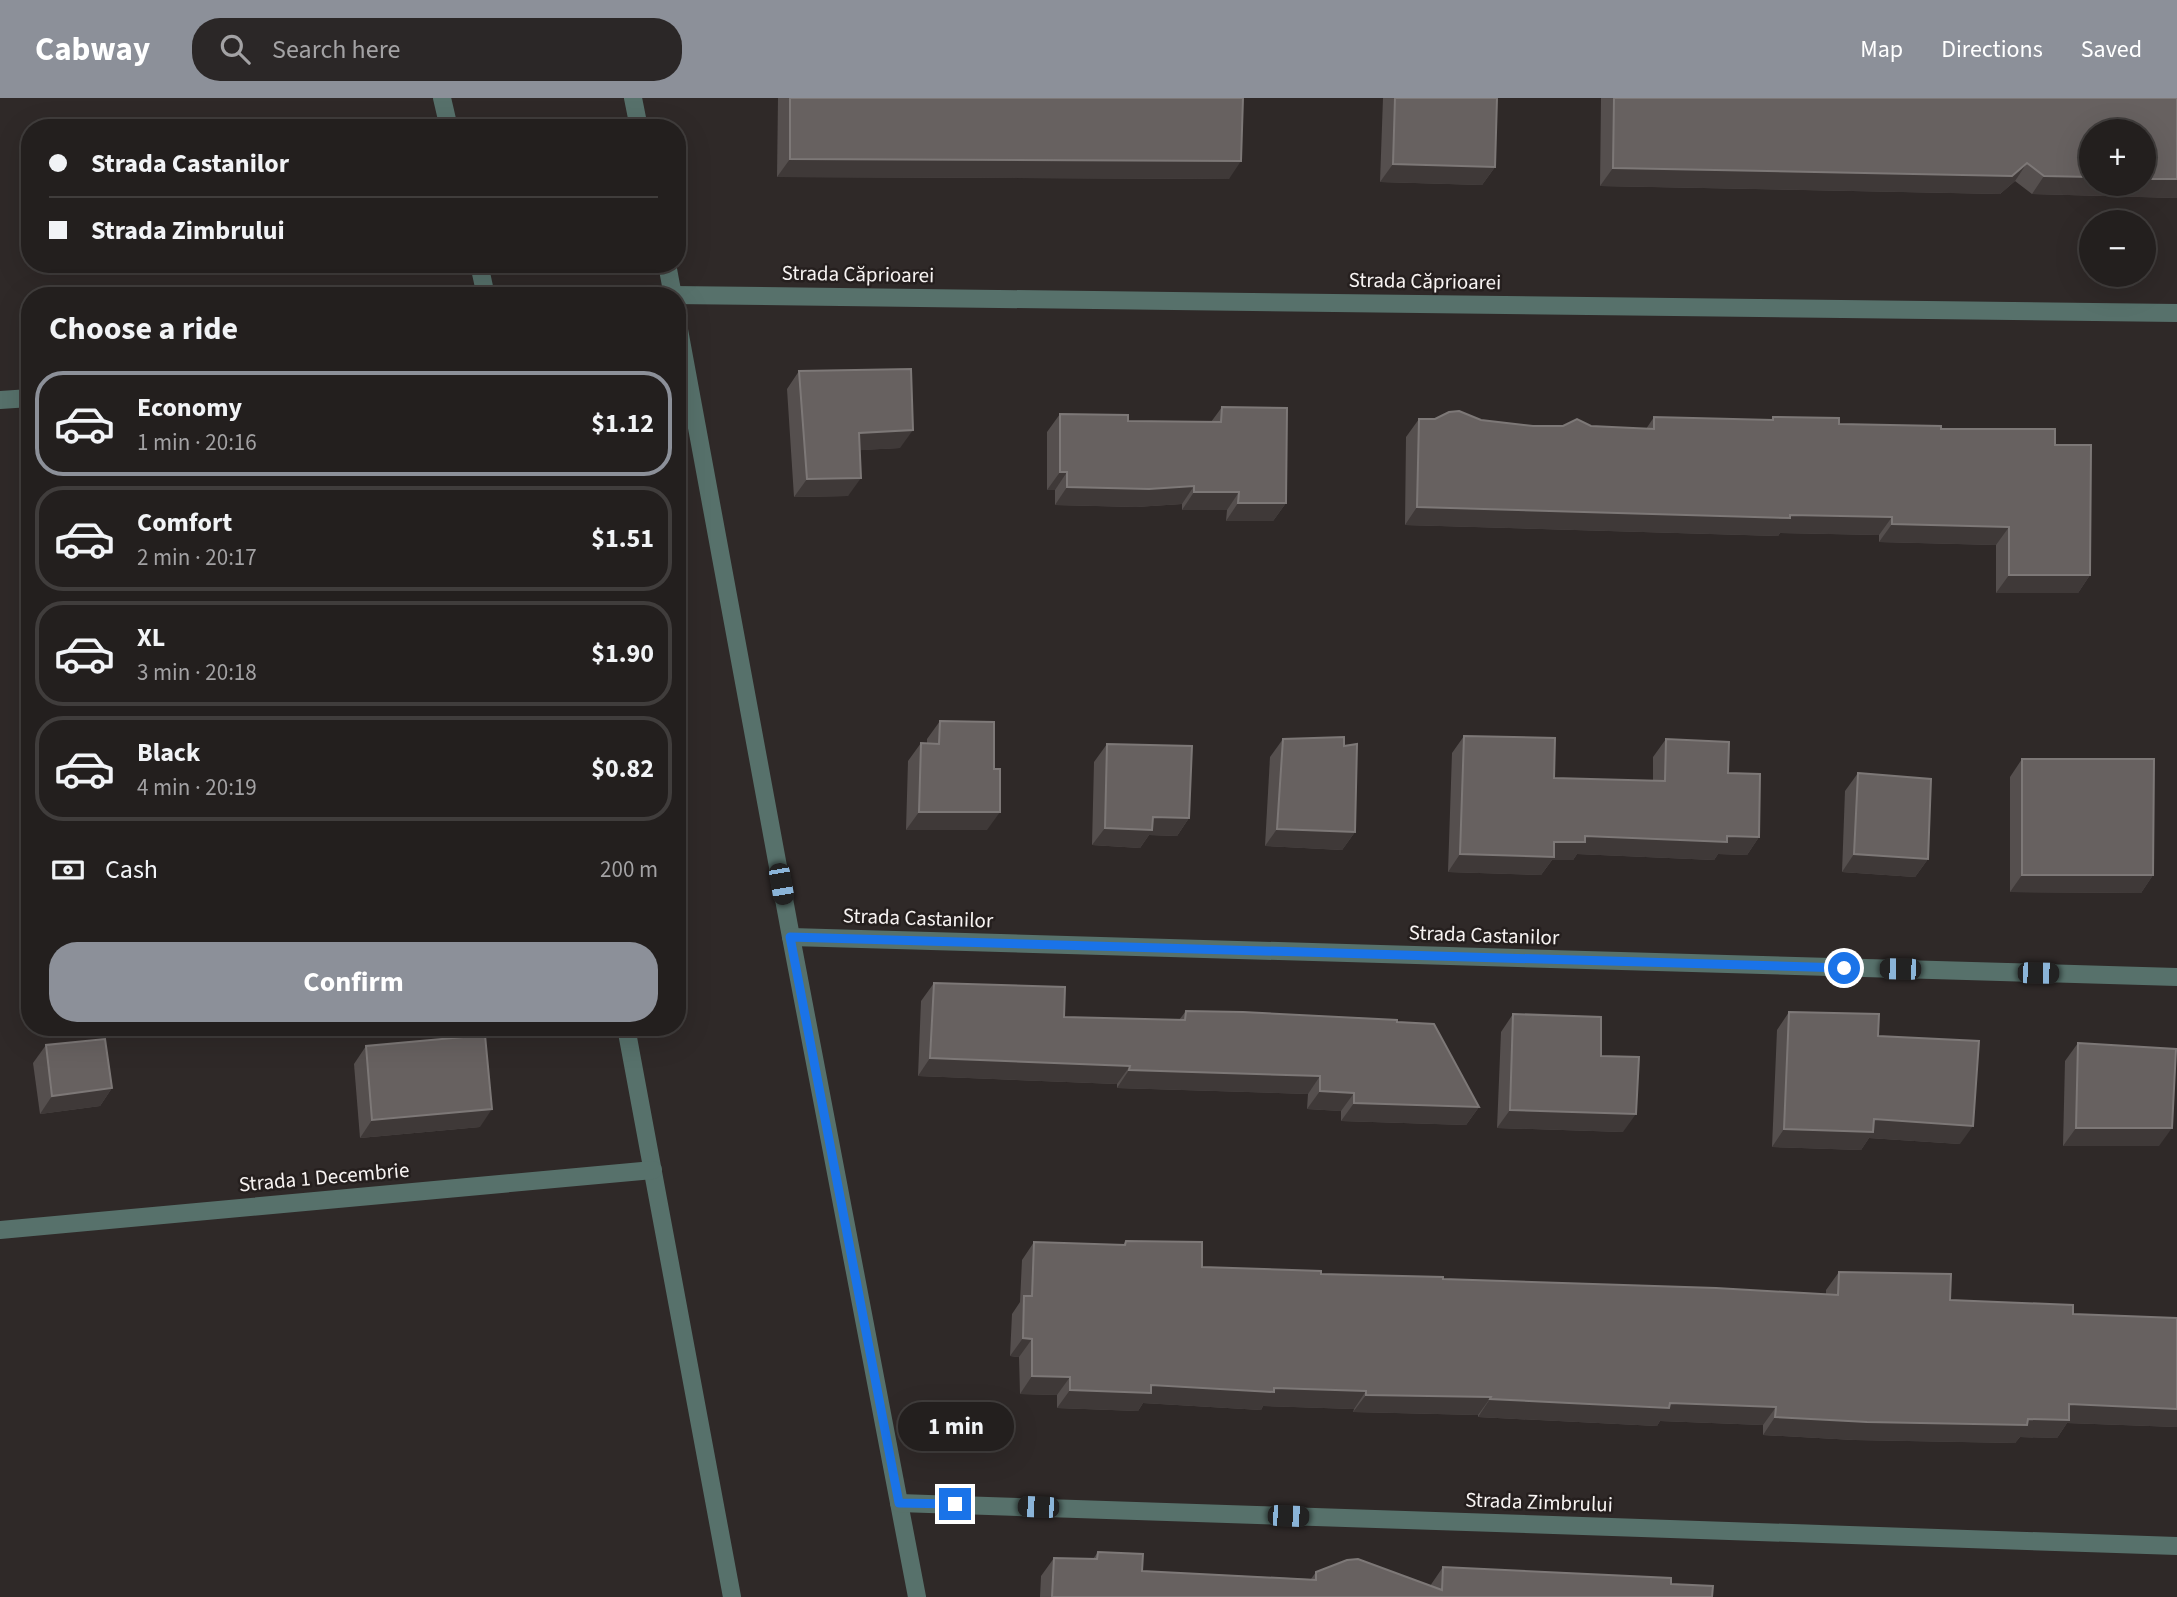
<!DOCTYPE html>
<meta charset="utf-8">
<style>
body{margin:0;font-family:"Source Sans 3",sans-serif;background:#2b2727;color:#f1f3f6;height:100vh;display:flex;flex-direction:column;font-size:26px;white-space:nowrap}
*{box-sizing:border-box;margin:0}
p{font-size:23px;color:#a3a2a4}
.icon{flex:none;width:38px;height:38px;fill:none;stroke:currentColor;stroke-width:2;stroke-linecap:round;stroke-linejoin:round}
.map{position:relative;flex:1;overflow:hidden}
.details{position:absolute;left:21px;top:189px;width:665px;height:749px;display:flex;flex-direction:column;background:#231f1e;border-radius:28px;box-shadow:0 7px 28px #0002,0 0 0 2px #403d3c}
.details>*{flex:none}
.banner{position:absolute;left:21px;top:21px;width:665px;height:154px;border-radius:28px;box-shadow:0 7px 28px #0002,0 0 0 2px #403d3c;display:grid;align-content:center;height:154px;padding:0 28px;background:#231f1e}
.controls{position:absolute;left:2079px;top:21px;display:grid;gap:14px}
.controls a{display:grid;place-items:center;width:77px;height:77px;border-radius:50%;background:#231f1e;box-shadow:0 7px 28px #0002,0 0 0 2px #403d3c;font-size:35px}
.end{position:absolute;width:32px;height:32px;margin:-16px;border:9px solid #1a73e8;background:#fff;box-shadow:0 0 0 4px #fff}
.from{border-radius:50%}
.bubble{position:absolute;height:49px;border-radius:24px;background:#231f1e;box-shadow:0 7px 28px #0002,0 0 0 2px #403d3c;font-size:23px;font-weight:700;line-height:49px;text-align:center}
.car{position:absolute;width:21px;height:42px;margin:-21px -10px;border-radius:9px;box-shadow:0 0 5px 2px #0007;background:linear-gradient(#222 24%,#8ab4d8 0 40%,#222 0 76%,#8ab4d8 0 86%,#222 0)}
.banner b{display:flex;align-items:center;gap:24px;height:66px;font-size:26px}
.banner b+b{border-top:2px solid #403d3c}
.banner i{width:18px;height:18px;background:#f1f3f6}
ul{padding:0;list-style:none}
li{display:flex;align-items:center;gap:21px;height:105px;margin:0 14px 10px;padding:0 14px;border:4px solid #403d3c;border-radius:28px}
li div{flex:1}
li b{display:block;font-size:26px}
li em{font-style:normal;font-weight:700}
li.active{border-color:#8c9099}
li>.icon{width:63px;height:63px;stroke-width:1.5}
h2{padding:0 28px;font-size:32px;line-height:84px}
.pay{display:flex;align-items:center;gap:18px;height:77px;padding:0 28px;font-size:26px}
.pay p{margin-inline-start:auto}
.button{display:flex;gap:14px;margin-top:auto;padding:14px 28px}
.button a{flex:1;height:80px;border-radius:28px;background:#8c9099;color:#fff;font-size:28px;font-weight:700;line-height:80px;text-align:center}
header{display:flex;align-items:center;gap:42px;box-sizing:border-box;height:98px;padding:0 35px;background:#8c9099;color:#fff}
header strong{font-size:33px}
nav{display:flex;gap:38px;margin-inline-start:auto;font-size:24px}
.search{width:490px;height:63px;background:#2b2727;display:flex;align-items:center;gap:18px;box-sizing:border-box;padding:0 24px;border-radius:28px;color:#a3a2a4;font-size:26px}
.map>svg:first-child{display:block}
</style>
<header>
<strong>Cabway</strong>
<div class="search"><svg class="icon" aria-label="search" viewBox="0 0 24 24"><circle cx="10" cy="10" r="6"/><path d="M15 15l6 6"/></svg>Search here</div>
<nav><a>Map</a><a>Directions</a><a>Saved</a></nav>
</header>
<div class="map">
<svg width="2177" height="1499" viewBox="0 0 2177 1499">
<rect width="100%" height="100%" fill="#2f2928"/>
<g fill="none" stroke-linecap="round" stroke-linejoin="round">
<g stroke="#57716b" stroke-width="18">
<polyline points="442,0 449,30"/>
<polyline points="633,0 639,30"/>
<polyline points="479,166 486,198"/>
<polyline points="667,166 673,198"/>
<polyline points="673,197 2177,215"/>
<polyline points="677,221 791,839 917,1499"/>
<polyline points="0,302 30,300"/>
<polyline points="791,839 2177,879"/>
<polyline points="626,929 732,1499"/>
<polyline points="0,1132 653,1072"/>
<polyline points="899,1405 2177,1448"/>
</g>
</g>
<g fill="#554f4e">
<polygon points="778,0 1243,0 1229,81 777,79"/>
<polygon points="1383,0 1497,0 1495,69 1482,87 1380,84"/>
<polygon points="1601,0 2177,0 2177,100 2032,96 2015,83 2000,96 1600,88"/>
<polygon points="799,273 900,350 860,352 848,398 794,399 787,291"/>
<polygon points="1222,309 1286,405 1273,423 1226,423 1227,412 1182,412 1182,406 1136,409 1055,407 1055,392 1047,392 1047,334 1060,316 1128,323 1211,324"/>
<polygon points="1654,319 1771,322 1773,319 1839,326 1941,331 2055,347 2090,477 2078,495 1996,495 1996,447 1879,444 1879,437 1780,435 1778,438 1405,427 1406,339 1419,321 1481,322 1533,328 1591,328 1646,331"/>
<polygon points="940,623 987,732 906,732 908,663 921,645 927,646 927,641"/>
<polygon points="1464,638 1554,680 1653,683 1653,659 1666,641 1728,675 1759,739 1747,757 1718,756 1714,762 1577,756 1573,762 1552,762 1541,777 1448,774 1452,655"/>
<polygon points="1283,641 1344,648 1355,734 1342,752 1265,748 1270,659"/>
<polygon points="1107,646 1189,720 1177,738 1149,737 1140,750 1092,747 1094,664"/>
<polygon points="2022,661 2153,777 2141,795 2010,794 2010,679"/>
<polygon points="1858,675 1928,761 1915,779 1842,774 1845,693"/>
<polygon points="934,885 1064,919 1179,922 1186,913 1397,924 1479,1009 1466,1027 1341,1023 1341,1013 1307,1011 1308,996 1117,990 1117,986 918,978 921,903"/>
<polygon points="1789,914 1878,938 1960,1046 1869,1040 1861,1052 1772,1049 1777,932"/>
<polygon points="1513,916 1601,958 1623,1034 1497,1030 1501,934"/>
<polygon points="2078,945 2159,1048 2063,1048 2065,963"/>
<polygon points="46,947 112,990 100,1008 40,1016 33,965"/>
<polygon points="366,948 480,1029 360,1040 354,966"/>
<polygon points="1126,1143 1202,1169 1321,1176 1826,1197 1826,1192 1839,1174 1950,1202 2073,1216 2177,1220 2177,1329 2067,1325 2057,1340 2020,1339 2015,1345 1854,1342 1763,1337 1763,1327 1660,1323 1657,1328 1478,1319 1478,1317 1353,1314 1354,1311 1263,1308 1261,1312 1143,1305 1138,1313 1057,1310 1057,1297 1020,1296 1019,1259 1010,1258 1012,1216 1020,1204 1022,1162 1034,1144 1123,1147"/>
<polygon points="1098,1454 1142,1473 1311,1481 1316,1474 1430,1488 1443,1469 1671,1486 1712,1499 1040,1499 1041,1478 1054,1460 1093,1461"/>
</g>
<g fill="#3f3938">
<polygon points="790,61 1241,63 1229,81 777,79"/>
<polygon points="2027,65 2015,83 2000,96 1600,88 1613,70"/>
<polygon points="1393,66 1495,69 1482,87 1380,84"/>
<polygon points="2044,78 2091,79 2091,86 2144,86 2144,81 2177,81 2177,100 2032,96"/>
<polygon points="913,332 900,350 846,353 859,335"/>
<polygon points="1060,374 1067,374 1055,392 1047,392"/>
<polygon points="861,380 848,398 794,399 807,381"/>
<polygon points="1194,388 1182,406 1136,409 1055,407 1067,389"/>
<polygon points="1194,394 1239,394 1227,412 1182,412"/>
<polygon points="1238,405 1286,405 1273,423 1226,423"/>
<polygon points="1417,409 1790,417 1892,419 1879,437 1780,435 1778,438 1405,427"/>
<polygon points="1892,426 2009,429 1996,447 1879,444"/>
<polygon points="2009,477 2090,477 2078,495 1996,495"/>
<polygon points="919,714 1000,714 987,732 906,732"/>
<polygon points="1153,719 1189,720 1177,738 1149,737 1140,750 1092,747 1105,730"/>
<polygon points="1277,731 1355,734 1342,752 1265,748"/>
<polygon points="1585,738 1727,738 1759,739 1747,757 1718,756 1714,762 1577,756 1573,762 1552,762 1541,777 1448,774 1460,756 1554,744"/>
<polygon points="1854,756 1928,761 1915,779 1842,774"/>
<polygon points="2022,777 2153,777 2141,795 2010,794"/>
<polygon points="930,960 1130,968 1117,986 918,978"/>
<polygon points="1129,972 1320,978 1308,996 1117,990"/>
<polygon points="112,990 100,1008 40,1016 52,998"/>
<polygon points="1320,993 1354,995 1341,1013 1307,1011"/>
<polygon points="1354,1005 1479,1009 1466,1027 1341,1023"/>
<polygon points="492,1011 480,1029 360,1040 372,1022"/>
<polygon points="1510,1012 1636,1016 1623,1034 1497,1030"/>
<polygon points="1874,1021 1973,1028 1960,1046 1869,1040 1861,1052 1772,1049 1784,1031"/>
<polygon points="2076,1030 2172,1030 2159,1048 2063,1048"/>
<polygon points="1023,1240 1032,1241 1019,1259 1010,1258"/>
<polygon points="1032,1278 1070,1279 1057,1297 1020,1296"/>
<polygon points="1151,1287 1274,1290 1366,1293 1354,1311 1263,1308 1261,1312 1143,1305 1138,1313 1057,1310 1070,1292"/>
<polygon points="1366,1297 1491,1299 1478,1317 1353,1314"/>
<polygon points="1490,1301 1670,1305 1776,1309 1763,1327 1660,1323 1657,1328 1478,1319"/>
<polygon points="2069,1306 2177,1311 2177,1329 2067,1325 2057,1340 2020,1339 2015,1345 1854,1342 1763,1337 1775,1319 2028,1321"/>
</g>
<g fill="#676160" stroke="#7d7877" stroke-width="2">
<polygon points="790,0 1243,0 1241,63 790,61"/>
<polygon points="1395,0 1497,0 1495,69 1393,66"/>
<polygon points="1614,0 2177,0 2177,81 2144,81 2144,33 2091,33 2091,79 2044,78 2027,65 2012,78 1613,70"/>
<polygon points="911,271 913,332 859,335 861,380 807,381 799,273"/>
<polygon points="1222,309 1287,310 1286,405 1238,405 1239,394 1194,394 1194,388 1149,391 1067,389 1067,374 1060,374 1060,316 1128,317 1128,323 1221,324"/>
<polygon points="1459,313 1481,322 1533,328 1563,328 1577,321 1591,328 1654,331 1654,319 1773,322 1773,319 1839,320 1839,326 1941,328 1941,331 2055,331 2055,347 2091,347 2090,477 2009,477 2009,429 1892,426 1892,419 1790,417 1790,420 1417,409 1419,321 1435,321 1449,314"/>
<polygon points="940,623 994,624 994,671 1000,671 1000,714 919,714 921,645 939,646"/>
<polygon points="1464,638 1555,640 1554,680 1665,683 1666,641 1729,644 1728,675 1760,676 1759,739 1727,738 1727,744 1585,738 1585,744 1554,744 1554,759 1460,756"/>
<polygon points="1344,639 1344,648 1357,646 1355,734 1277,731 1283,641"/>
<polygon points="1107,646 1192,648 1189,720 1153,719 1152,732 1105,730"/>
<polygon points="2022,661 2154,661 2153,777 2022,777"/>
<polygon points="1858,675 1931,681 1928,761 1854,756"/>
<polygon points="934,885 1065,889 1064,919 1185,922 1186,913 1243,914 1397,922 1397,924 1434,926 1479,1009 1354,1005 1354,995 1320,993 1320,978 1129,972 1130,968 930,960"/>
<polygon points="1789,914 1879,916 1878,938 1979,943 1973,1028 1874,1021 1873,1034 1784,1031"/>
<polygon points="1513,916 1601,919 1601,958 1639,959 1636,1016 1510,1012"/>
<polygon points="485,937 492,1011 372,1022 366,948"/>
<polygon points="105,941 112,990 52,998 46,947"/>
<polygon points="2078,945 2176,951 2172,1030 2076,1030"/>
<polygon points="1126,1143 1202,1144 1202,1169 1321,1173 1321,1176 1443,1179 1443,1181 1716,1190 1838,1197 1839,1174 1951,1176 1950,1202 2073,1207 2073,1216 2177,1220 2177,1311 2069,1306 2069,1322 2028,1321 2027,1327 1867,1324 1775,1319 1776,1309 1670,1305 1669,1310 1490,1301 1491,1299 1366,1297 1366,1293 1274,1290 1274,1294 1151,1287 1151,1295 1070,1292 1070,1279 1032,1278 1032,1241 1023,1240 1024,1198 1032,1198 1034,1144 1125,1147"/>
<polygon points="1098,1454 1143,1456 1142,1473 1316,1482 1316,1474 1347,1462 1358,1461 1442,1492 1443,1469 1671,1480 1671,1486 1713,1488 1712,1499 1052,1499 1054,1460 1097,1461"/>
</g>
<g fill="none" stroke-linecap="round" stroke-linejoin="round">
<polyline stroke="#1a73e8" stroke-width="9" points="955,1406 899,1405 790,839 1844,870"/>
</g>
<g text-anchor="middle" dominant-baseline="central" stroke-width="5" stroke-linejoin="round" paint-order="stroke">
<g font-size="21" fill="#f7f3f2" stroke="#251f1e">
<text transform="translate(858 176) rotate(1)">Strada Căprioarei</text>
<text transform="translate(1425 183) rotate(1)">Strada Căprioarei</text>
<text transform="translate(918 820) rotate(2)">Strada Castanilor</text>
<text transform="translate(1484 837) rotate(2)">Strada Castanilor</text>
<text transform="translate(324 1079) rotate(-5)">Strada 1 Decembrie</text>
<text transform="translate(1539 1404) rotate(2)">Strada Zimbrului</text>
</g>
</g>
</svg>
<div class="controls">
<a>+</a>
<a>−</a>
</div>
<i class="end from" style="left:1844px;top:870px"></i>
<i class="end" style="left:955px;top:1406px"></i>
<div class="bubble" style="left:898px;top:1304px;width:116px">1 min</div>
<i class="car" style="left:781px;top:786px;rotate:170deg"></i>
<i class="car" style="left:1900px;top:871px;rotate:271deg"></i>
<i class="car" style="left:2038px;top:875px;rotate:91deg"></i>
<i class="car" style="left:1038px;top:1409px;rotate:272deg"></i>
<i class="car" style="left:1288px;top:1418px;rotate:92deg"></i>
<div class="banner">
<b><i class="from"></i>Strada Castanilor</b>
<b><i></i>Strada Zimbrului</b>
</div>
<section class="details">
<h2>Choose a ride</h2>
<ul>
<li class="active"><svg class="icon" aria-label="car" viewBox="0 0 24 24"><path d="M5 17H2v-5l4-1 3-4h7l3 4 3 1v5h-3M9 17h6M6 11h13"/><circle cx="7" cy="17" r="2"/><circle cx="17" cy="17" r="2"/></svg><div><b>Economy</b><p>1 min · 20:16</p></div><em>$1.12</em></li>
<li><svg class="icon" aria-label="car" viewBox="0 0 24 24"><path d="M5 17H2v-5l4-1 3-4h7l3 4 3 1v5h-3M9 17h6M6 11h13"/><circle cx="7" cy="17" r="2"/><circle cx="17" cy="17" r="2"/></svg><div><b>Comfort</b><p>2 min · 20:17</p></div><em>$1.51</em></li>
<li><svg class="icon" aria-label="car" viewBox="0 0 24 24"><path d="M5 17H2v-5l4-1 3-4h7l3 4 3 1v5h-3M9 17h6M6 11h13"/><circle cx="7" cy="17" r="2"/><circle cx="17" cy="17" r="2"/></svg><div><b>XL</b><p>3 min · 20:18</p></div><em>$1.90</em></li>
<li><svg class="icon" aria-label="car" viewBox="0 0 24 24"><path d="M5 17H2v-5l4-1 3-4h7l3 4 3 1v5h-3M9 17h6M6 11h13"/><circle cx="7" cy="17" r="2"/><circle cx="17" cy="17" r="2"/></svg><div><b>Black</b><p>4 min · 20:19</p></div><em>$0.82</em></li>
</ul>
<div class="pay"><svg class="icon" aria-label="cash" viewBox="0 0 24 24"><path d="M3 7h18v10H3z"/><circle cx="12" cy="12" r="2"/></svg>Cash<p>200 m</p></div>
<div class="button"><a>Confirm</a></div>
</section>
</div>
